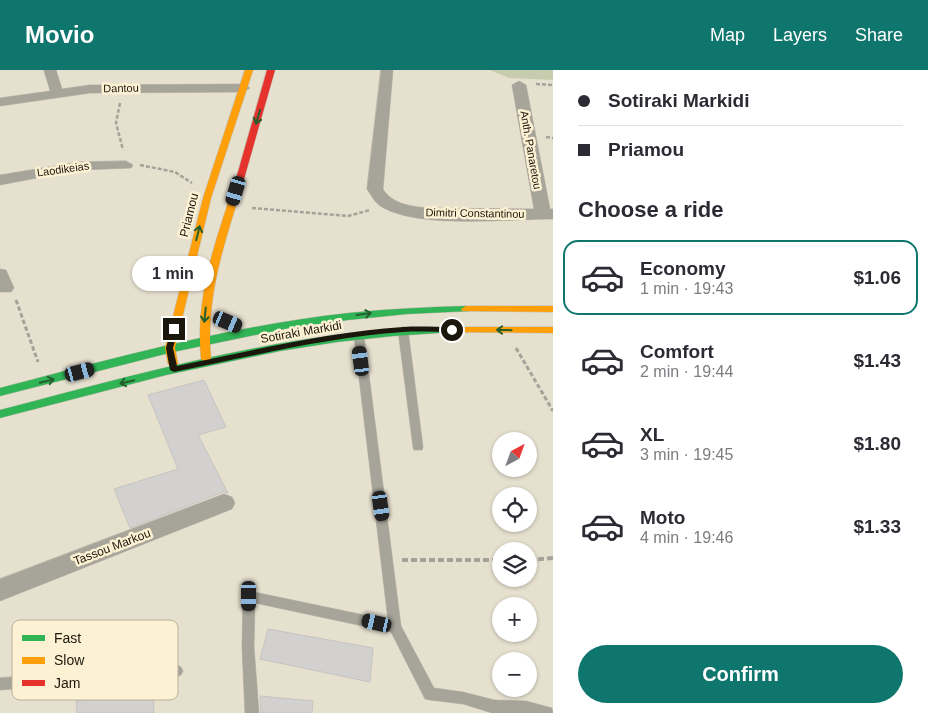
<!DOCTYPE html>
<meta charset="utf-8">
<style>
body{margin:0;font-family:Arial,sans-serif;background:#f7f7f7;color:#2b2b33;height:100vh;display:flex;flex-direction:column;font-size:19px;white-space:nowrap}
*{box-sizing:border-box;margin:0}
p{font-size:16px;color:#7c7c81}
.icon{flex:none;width:28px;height:28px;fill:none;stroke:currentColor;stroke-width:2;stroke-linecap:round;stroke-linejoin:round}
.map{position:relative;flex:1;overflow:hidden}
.drawer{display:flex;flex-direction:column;background:#fff;width:375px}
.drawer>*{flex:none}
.top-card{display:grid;align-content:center;height:110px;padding:0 25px;background:#fff}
.needle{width:32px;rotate:41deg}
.fabs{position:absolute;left:492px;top:362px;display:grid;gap:10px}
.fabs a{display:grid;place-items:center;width:45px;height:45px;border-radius:50%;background:#fff;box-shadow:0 1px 4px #0004;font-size:25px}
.end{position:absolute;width:22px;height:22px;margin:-11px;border:6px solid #1b170d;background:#fff;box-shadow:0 0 0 2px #fff}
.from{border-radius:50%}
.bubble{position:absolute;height:35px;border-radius:18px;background:#fff;box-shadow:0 1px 4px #0004;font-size:16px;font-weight:800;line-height:35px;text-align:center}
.car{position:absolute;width:15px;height:30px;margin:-15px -8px;border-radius:6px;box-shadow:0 0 4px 1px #0007;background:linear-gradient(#222 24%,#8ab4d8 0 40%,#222 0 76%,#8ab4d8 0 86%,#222 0)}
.top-card b{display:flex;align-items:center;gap:18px;height:48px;font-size:19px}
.top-card b+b{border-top:1px solid #e1e1e2}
.top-card i{width:12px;height:12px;background:#2b2b33}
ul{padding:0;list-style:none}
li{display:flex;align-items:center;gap:15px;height:75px;margin:0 10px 8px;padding:0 15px;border:2px solid transparent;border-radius:15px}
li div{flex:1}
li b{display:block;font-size:19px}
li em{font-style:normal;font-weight:800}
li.current{border-color:#0f766e}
li>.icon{width:45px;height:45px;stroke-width:1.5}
h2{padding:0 25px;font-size:22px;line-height:60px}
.button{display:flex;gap:10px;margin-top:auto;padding:10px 25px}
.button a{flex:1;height:58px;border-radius:30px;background:#0f766e;color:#fff;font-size:20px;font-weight:800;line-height:58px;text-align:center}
header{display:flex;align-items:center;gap:30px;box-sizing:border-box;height:70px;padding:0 25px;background:#0f766e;color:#fff}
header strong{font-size:24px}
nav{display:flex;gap:28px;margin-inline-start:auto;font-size:18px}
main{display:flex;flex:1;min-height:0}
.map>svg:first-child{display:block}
</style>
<header>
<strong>Movio</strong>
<nav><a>Map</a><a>Layers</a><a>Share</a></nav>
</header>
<main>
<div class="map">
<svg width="553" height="643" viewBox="0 0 553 643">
<rect width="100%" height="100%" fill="#e6e0cf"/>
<polygon fill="#c7ccae" points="490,0 553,0 553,10 509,8"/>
<g fill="#d3d1cf" stroke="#c6c3c1">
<polygon points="204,310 226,357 198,365 228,423 223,422 130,458 114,419 178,399 148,325"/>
<polygon points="268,559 373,578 370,612 260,589"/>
<polygon points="153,623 154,643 77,643 76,631"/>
<polygon points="260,626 313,631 312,643 261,643"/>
</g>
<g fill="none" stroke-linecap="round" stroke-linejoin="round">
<defs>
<g id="lane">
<polygon points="403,257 408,260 423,377 422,380 414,380 413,377 398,260"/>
<polygon points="359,263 364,266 401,556 434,618 463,622 494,630 526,631 552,638 553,643 492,643 463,634 430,630 425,629 391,562 255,533 254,577 259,643 245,643 242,577 243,526 245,522 249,521 388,550 354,266"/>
<polygon points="176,595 181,597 183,601 181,605 176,607 0,620 0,608"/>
</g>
<g id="street">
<polygon points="44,0 56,0 62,19 90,15 243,14 250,18 243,22 90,23 0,36 0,28 50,21"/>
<path d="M381 0H393L383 119C392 134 410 136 426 138L534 139 512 15 519 11 526 15 550 139H553V149C509 149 419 159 382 137 375 133 371 125 367 119Z"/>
<polygon points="126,91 133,95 131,98 79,100 0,115 0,105 79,92"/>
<polygon points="0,199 6,200 14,218 11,222 0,222"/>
<polygon points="224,424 232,427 235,433 232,439 0,531 0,509"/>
</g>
<g id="fast">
<path d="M466 236 471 239 470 241 407 244 348 250 289 258 173 282 0 326V318C115 288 230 256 349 243 388 239 427 237 466 236Z"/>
<path d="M449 257 454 260 453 262 393 266 337 272 280 281 166 305 0 348V340C111 311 222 280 336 265 373 260 411 258 449 257Z"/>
</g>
<g id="slow">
<polygon points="245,0 253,0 211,128 175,278 178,294 173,298 168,294 165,278 203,128"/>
<path d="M240 106 244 109C226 170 205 224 211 289L206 293 201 289C195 224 216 170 236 109Z"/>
<polygon points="466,236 553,236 553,242 462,241 461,239"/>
<polygon points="449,257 553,257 553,263 445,262 444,260"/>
</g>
<polygon id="jam" points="267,0 275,0 244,109 240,112 237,111 236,109"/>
</defs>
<use href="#lane" stroke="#c0bbae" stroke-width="1"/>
<use href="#street" stroke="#c0bbae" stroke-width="1"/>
<use href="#fast" stroke="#c0bbae" stroke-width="1"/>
<use href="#slow" stroke="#c0bbae" stroke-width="1"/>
<use href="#jam" stroke="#c0bbae" stroke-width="1"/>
<g stroke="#a5a399" stroke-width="2.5" stroke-dasharray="4 2" stroke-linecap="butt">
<polyline points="536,14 553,15"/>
<polyline points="120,33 116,53 123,80"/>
<polyline points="546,67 553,68"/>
<polyline points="140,95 175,102 192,113"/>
<polyline points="252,138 348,146 370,140"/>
</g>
<g stroke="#a5a399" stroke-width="3" stroke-dasharray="4.5 2.5" stroke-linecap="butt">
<polyline points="16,230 38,292"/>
<polyline points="516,278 553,341"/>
</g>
<g stroke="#a5a399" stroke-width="4" stroke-dasharray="6 3" stroke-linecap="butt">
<polyline points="402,490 501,490"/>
<polyline points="529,490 553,488"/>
</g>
<use href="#lane" fill="#a7a49a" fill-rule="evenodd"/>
<use href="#street" fill="#a7a49a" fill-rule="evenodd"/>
<use href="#fast" fill="#30b455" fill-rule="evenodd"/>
<use href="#slow" fill="#ff9f0a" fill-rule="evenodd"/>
<use href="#jam" fill="#e5322d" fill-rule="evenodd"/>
</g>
<defs><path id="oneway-shaft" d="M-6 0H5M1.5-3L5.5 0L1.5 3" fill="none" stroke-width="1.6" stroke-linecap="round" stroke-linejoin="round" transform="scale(1.25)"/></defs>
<g stroke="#245e2d">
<use href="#oneway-shaft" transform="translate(258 47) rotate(107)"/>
<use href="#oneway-shaft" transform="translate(198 163) rotate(-76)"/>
<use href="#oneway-shaft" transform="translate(364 244) rotate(-8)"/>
<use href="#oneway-shaft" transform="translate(205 245) rotate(96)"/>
<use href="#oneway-shaft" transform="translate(504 260) rotate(-179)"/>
<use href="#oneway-shaft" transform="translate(47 311) rotate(-14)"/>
<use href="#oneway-shaft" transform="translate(127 312) rotate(166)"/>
</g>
<path fill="#1b170d" d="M174 257 178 259 173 278 177 296C251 281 327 262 403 257 419 256 436 257 452 257L456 260 452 262C436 262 419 261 403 262 328 267 248 287 174 302L170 300 166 278 171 259Z"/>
<g text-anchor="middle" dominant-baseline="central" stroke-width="5" stroke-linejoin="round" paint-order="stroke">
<g font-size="11" fill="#1b170d" stroke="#fcf1d3">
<text transform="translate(121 18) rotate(-1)">Dantou</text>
<text transform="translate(531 80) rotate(80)">Anth. Panaretou</text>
<text transform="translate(63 99) rotate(-8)">Laodikeias</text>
<text transform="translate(475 143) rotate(1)">Dimitri Constantinou</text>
</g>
<g font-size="12" fill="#1b170d" stroke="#fcf1d3">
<text transform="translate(189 145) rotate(-76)">Priamou</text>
<text transform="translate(301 262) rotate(-10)">Sotiraki Markidi</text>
<text transform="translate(112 477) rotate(-21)">Tassou Markou</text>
</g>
</g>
<rect x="12" y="550" width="166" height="80" rx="8" fill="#fcf1d3" stroke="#b8b098" stroke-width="1"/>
<rect x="22" y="565" width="23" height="6" fill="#30b455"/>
<rect x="22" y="587" width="23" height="7" fill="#ff9f0a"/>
<rect x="22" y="610" width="23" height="6" fill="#e5322d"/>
<g font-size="14" fill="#1b170d">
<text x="54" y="573">Fast</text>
<text x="54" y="595">Slow</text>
<text x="54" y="618">Jam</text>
</g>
</svg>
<div class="fabs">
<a><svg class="needle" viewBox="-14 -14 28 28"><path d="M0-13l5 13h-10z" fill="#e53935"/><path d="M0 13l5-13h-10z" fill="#7c7c81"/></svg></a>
<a><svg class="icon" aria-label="locate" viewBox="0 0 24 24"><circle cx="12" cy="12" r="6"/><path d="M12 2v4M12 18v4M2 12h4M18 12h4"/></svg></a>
<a><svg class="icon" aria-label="layers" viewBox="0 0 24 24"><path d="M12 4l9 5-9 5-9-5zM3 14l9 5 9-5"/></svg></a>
<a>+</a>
<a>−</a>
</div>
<i class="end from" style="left:452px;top:260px"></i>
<i class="end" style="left:174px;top:259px"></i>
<div class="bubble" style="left:132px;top:186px;width:82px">1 min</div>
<i class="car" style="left:236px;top:121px;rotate:197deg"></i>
<i class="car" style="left:228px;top:252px;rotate:113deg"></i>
<i class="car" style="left:361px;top:291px;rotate:353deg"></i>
<i class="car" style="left:80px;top:302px;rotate:75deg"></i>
<i class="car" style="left:381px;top:436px;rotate:172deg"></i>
<i class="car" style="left:249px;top:526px;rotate:180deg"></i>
<i class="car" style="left:377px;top:553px;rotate:283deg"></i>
</div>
<section class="drawer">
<div class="top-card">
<b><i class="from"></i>Sotiraki Markidi</b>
<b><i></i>Priamou</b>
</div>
<h2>Choose a ride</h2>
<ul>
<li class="current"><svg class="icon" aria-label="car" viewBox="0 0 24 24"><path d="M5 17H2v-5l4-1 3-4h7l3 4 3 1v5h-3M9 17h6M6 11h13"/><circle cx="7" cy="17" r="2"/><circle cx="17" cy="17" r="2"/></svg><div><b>Economy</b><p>1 min · 19:43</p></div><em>$1.06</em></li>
<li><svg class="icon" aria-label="car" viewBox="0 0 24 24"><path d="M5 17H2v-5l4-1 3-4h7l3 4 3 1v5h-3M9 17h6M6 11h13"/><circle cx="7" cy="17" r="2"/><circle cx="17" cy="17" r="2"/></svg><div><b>Comfort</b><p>2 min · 19:44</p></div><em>$1.43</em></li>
<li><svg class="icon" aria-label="car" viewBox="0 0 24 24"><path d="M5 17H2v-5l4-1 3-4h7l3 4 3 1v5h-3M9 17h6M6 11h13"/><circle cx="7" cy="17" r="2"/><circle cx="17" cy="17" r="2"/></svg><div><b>XL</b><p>3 min · 19:45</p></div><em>$1.80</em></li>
<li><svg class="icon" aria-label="car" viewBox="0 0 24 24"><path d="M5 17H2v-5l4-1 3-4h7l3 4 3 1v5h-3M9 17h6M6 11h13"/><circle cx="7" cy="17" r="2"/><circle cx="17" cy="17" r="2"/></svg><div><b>Moto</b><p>4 min · 19:46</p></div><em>$1.33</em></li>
</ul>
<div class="button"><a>Confirm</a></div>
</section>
</main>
